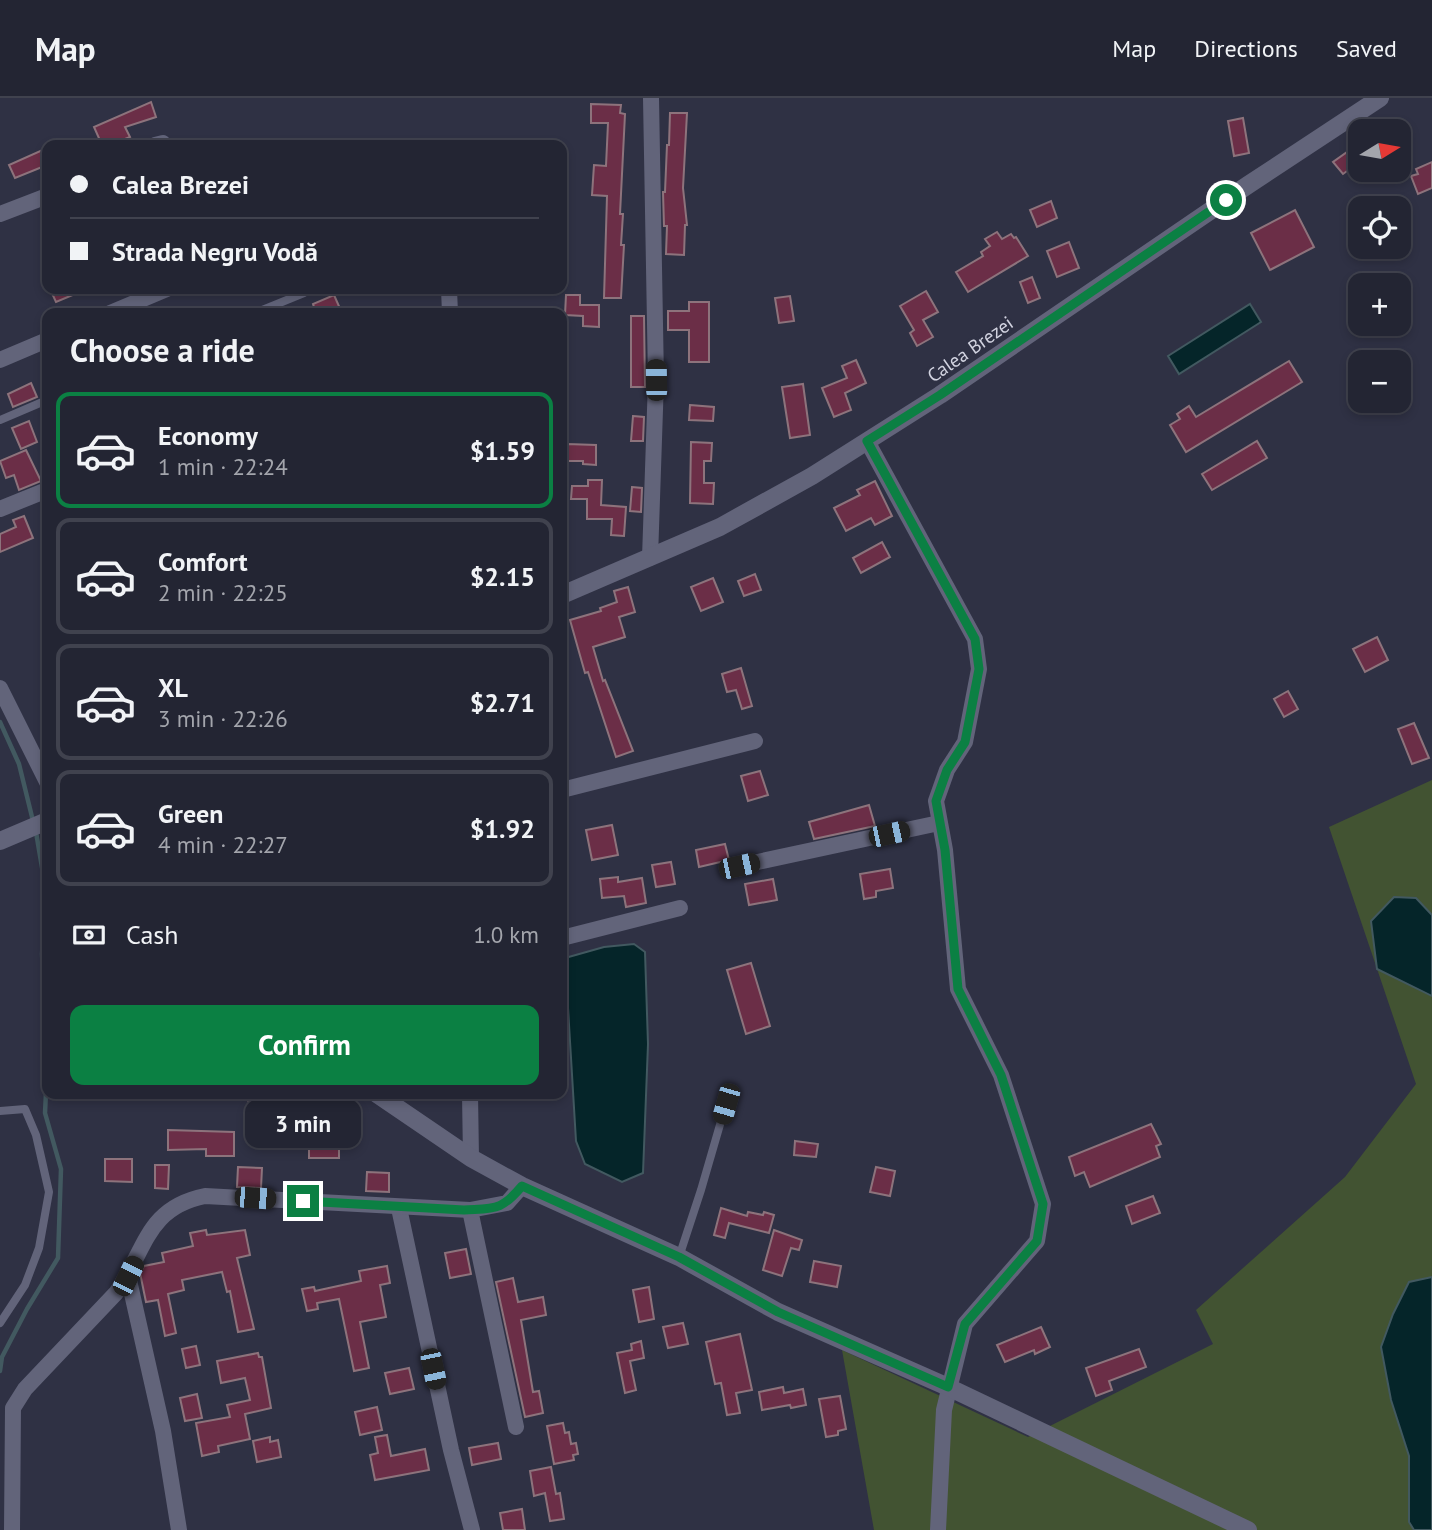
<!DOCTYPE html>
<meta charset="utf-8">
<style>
body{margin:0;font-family:"PT Sans",sans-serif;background:#2f313f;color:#f1f3f6;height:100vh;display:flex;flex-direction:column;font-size:26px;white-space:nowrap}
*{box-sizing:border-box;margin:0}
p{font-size:23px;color:#a3a5ac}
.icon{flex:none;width:38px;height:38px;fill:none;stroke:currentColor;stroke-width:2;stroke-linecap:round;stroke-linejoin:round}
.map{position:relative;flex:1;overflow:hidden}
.sheet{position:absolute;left:42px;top:210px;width:525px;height:791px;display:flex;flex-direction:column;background:#232533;border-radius:14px;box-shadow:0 4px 10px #0003,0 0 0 2px #40424e}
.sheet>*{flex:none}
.guide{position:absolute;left:42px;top:42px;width:525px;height:154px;border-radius:14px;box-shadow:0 4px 10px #0003,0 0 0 2px #40424e;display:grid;align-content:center;height:154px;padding:0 28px;background:#232533}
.needle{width:46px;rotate:79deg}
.fabs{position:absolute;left:1348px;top:21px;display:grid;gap:14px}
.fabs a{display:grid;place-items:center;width:63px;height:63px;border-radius:14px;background:#232533;box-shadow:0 4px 10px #0003,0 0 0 2px #40424e;font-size:35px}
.end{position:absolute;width:32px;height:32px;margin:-16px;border:9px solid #0b8043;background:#fff;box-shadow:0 0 0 4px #fff}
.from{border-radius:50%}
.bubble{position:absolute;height:49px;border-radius:14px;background:#232533;box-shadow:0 4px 10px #0003,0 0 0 2px #40424e;font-size:23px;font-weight:600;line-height:49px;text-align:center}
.car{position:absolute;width:21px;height:42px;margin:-21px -10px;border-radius:9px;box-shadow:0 0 5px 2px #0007;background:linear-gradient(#222 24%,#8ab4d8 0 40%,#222 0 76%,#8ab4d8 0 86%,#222 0)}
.guide b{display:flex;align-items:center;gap:24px;height:66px;font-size:26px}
.guide b+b{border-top:2px solid #40424e}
.guide i{width:18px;height:18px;background:#f1f3f6}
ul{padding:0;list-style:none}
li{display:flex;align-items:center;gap:21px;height:116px;margin:0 14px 10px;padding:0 14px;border:4px solid #40424e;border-radius:14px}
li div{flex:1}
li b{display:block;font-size:26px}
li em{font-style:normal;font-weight:600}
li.current{border-color:#0b8043}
li>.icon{width:63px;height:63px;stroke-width:1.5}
h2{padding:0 28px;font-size:32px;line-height:84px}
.pay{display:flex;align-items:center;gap:18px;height:77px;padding:0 28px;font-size:26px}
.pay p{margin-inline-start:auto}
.cta{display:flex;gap:14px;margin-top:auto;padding:14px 28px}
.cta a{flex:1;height:80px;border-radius:14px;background:#0b8043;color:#fff;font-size:28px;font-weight:600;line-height:80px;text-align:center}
header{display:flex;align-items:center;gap:42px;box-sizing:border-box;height:98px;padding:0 35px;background:#232533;border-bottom:2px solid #40424e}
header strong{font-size:33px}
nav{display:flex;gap:38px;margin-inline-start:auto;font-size:24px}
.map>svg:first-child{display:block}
</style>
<header>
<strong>Map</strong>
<nav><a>Map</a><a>Directions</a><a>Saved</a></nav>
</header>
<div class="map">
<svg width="1432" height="1432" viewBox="0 0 1432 1432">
<rect width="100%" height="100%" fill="#2f3144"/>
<polygon fill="#425332" points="1432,682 1432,1432 874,1432 842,1252 1028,1339 1213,1246 1196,1212 1345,1079 1416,986 1329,729"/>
<g fill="#052529" stroke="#425960" stroke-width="2">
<polygon points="1250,206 1261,224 1179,276 1168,258"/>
<polygon points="1394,799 1416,800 1432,817 1432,898 1377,871 1371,823"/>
<polygon points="634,846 645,854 648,946 643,1075 622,1084 585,1066 576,1043 565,860 604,849"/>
<polygon points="1432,1179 1432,1432 1414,1432 1409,1424 1409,1358 1391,1302 1381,1249 1393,1216 1409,1184"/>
</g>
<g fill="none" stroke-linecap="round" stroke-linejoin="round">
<g stroke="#425960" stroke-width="4.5">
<polyline points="0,624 19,666 33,723"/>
<polyline points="36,734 46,793 42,856 47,953"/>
<polyline points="0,1273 2,1259 27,1211 58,1160 61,1071 45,1015 47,974"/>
</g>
</g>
<g fill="#6b2e47" stroke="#8d737c" stroke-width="2">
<polygon points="151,4 156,19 125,29 130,39 110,47 102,47 94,29"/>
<polygon points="591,6 621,7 620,15 625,16 620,116 623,116 621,147 624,147 621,200 604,200 607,98 592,97 594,67 606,68 608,25 591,25"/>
<polygon points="670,15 687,15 683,90 687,127 685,127 684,157 666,156 667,128 664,128 663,94 665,94 667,47 669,47"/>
<polygon points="1243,20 1249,55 1234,58 1228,23"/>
<polygon points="47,50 47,67 15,80 9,67"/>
<polygon points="1350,52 1359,64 1343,76 1333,64"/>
<polygon points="1432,64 1432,90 1418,96 1411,78 1418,76 1416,71"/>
<polygon points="1051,103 1057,120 1037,129 1030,112"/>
<polygon points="1295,112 1314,149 1270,172 1251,135"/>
<polygon points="997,134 1002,141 1011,136 1014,140 1016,139 1028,158 968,194 956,174 983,158 981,154 990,148 985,141"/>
<polygon points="1069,144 1079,170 1057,179 1047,153"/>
<polygon points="1032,179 1040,200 1028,205 1020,184"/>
<polygon points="50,191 87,191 56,204"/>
<polygon points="926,193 938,214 923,222 933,239 917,248 910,235 914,232 900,208"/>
<polygon points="334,197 342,215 316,215 313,206"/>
<polygon points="566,197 580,197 580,207 599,207 599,229 583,228 583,218 565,217"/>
<polygon points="790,198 794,223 779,225 775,200"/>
<polygon points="689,204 709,204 709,264 689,264 689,232 668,232 668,213 689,213"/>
<polygon points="631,218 644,218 645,289 631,289"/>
<polygon points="856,262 866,285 845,295 851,312 834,319 822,290 847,280 842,268"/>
<polygon points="1289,263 1302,284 1186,354 1170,327 1180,321 1177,316 1189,308 1196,319"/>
<polygon points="31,285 37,299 13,309 8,296"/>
<polygon points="803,286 810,337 790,340 782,289"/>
<polygon points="690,307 714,309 713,323 689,322"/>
<polygon points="633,318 644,319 643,343 631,343"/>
<polygon points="29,323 37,344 21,351 12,330"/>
<polygon points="1257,343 1267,360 1212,392 1202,376"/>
<polygon points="691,344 712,345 711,363 704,363 704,385 714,385 713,406 690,405"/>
<polygon points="567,346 596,347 596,367 583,366 583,363 567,363"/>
<polygon points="26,352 41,383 19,392 14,377 6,380 0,363"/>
<polygon points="588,382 602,382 601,407 626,409 624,438 611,437 612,421 587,421 587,401 571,401 572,388 588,388"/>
<polygon points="875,383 892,418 875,427 871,420 846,433 834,410 860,397 857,392"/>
<polygon points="632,389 642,390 641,414 630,413"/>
<polygon points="24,418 33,440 0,454 0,436 16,429 13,422"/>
<polygon points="882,444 890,459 861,475 853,460"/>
<polygon points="755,476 761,492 744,498 738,483"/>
<polygon points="713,480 723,504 701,513 691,489"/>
<polygon points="628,489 635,514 619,519 625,539 593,549 603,583 605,582 633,653 616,659 588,574 585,575 570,522 601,513 600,510 617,504 614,493"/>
<polygon points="1377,539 1388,562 1365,574 1353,551"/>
<polygon points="741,570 752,608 742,611 736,592 727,594 722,576"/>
<polygon points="1288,593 1298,611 1284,619 1274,601"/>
<polygon points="1414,625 1429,660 1412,666 1398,631"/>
<polygon points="760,673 768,697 748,703 741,678"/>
<polygon points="869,707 875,728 814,741 809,724"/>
<polygon points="612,727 618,757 592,762 586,732"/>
<polygon points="725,746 729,762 699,769 696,752"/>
<polygon points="671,764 675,786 656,789 652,767"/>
<polygon points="890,771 893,790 876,793 876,799 864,801 860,776"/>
<polygon points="618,779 618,784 642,780 646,805 626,809 624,798 602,800 600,781"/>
<polygon points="773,781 777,802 749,807 745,786"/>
<polygon points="751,865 770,928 746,936 727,872"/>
<polygon points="247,996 292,996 293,1001 250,1010"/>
<polygon points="288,1016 311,1019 310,1034 286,1031"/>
<polygon points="1151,1026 1161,1046 1156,1048 1160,1059 1090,1089 1084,1074 1075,1078 1069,1059"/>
<polygon points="168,1032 234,1034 234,1058 206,1058 206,1051 168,1052"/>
<rect x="309" y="1038" width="30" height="22"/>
<polygon points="795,1043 818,1046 816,1059 794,1057"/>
<polygon points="105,1061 132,1061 132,1084 105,1083"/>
<polygon points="155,1067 169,1067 168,1091 155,1090"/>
<polygon points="238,1069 262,1070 261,1090 237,1089"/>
<polygon points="876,1069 895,1073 890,1098 870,1094"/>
<polygon points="367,1074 389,1075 389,1094 366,1093"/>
<polygon points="1153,1098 1160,1115 1132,1126 1126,1108"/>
<polygon points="721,1110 747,1118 748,1114 763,1117 764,1114 774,1117 769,1135 729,1125 725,1140 714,1137"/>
<polygon points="206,1132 207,1137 245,1132 250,1157 237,1160 254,1231 238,1234 230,1193 227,1194 222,1174 182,1182 184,1192 168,1196 176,1235 165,1238 158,1202 146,1204 140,1175 144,1168 164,1164 162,1155 193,1148 190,1135"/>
<polygon points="774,1132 802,1142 799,1152 791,1150 782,1178 763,1172"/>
<polygon points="466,1151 471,1176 450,1180 445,1155"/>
<polygon points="814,1163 841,1168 837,1189 810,1184"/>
<polygon points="387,1168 390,1185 380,1187 386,1219 360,1224 369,1270 354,1273 339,1201 317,1205 318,1211 307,1213 302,1191 314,1189 315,1193 361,1183 359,1173"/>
<polygon points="513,1180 518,1204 543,1199 546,1217 521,1222 533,1294 539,1293 543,1315 525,1319 496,1184"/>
<polygon points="649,1189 654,1221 639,1224 633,1192"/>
<polygon points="683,1225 688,1246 668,1250 663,1229"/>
<polygon points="1041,1229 1050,1249 1035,1256 1034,1252 1005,1264 997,1247"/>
<polygon points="740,1236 752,1292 736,1295 740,1315 727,1317 721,1285 715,1286 706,1244"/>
<polygon points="641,1243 644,1260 630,1263 636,1292 625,1295 617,1255 632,1252 631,1246"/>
<polygon points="196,1248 200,1267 186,1270 182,1251"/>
<polygon points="1139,1251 1146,1269 1109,1283 1112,1292 1096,1298 1086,1270"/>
<polygon points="258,1255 259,1259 262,1259 271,1310 245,1316 250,1341 218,1348 219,1354 202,1358 196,1325 230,1319 227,1307 250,1302 245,1280 221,1285 217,1263"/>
<polygon points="409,1270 414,1291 390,1296 385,1275"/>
<polygon points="783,1289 784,1295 803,1291 806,1307 791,1310 790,1307 762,1312 759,1294"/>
<polygon points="197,1296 202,1320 185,1323 180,1300"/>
<polygon points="840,1298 846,1331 838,1333 838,1337 826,1339 819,1301"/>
<polygon points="377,1309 382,1332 360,1337 355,1314"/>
<polygon points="563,1325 565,1335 569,1334 571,1346 576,1345 578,1356 573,1357 574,1362 554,1366 547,1328"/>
<polygon points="387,1337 391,1358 425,1351 429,1372 375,1382 370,1357 378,1355 375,1339"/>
<polygon points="270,1339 270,1344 278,1342 281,1359 257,1364 253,1343"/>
<polygon points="498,1345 501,1361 472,1367 469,1350"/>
<polygon points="551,1369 556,1396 560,1395 564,1421 550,1423 545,1395 534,1398 530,1373"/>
<polygon points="522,1411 525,1432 503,1432 500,1415"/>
</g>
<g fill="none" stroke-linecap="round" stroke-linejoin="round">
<g stroke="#62647a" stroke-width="8">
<polyline points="255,215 304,195"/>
<polyline points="0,322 47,302"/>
<polyline points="0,1013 25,1011 36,1037 49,1094 39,1150 25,1187 0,1225"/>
<polyline points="679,1159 701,1092 726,1006"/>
</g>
<g stroke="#62647a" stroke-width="16">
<polyline points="155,47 163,45"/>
<polyline points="0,116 47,98"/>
<polyline points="449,191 450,215"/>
<polyline points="110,215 167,191"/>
<polyline points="0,262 47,242"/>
<polyline points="867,343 975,541 979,571 965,644 947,672 936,703 945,752 958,891 1001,977 1043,1106 1037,1143 965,1226 944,1312 938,1432"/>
<polyline points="0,411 47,392"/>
<polyline points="650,460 656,282 651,0"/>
<polyline points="0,590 47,684"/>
<polyline points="562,692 755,643"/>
<polyline points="739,768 939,725"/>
<polyline points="562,840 680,810"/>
<polyline points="470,996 471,1060"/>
<polyline points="399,1110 451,1352 472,1432"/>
<polyline points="470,1112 516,1329"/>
<polyline points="128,1178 163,1333 179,1432"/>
<path d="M12 1432 13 1310 25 1291 116 1195C146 1152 146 1110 205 1098L470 1112 507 1105 522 1088"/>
</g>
<g stroke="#62647a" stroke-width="18">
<polyline points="562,497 720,429 812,378 940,297 1248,87 1380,0"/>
<polyline points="0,743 47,723"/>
<polyline points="377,996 471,1060 522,1088 679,1159 778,1214 948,1289 1248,1432"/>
</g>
</g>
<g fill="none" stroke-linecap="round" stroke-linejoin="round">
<path stroke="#0b8043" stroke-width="9" d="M303 1103 464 1112C495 1110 501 1113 522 1088L679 1159 778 1214 948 1289 965 1226 1037 1143 1043 1106 1001 977 958 891 945 752 936 703 947 672 965 644 979 571 975 541 867 343 940 297 1226 102"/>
</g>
<g text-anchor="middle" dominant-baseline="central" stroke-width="5" stroke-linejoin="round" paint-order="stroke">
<g font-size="19" fill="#d2d3e0" stroke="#2f3144">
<text transform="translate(970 251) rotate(-35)">Calea Brezei</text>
</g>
</g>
</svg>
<div class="fabs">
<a><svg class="needle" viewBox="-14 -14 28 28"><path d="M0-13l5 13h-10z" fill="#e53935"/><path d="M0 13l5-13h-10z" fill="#a3a5ac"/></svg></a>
<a><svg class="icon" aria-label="locate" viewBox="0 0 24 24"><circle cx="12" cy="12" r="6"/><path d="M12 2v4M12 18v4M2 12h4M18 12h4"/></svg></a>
<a>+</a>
<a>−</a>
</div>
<i class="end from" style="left:1226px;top:102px"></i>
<i class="end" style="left:303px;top:1103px"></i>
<div class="bubble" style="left:245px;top:1001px;width:116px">3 min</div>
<i class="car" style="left:656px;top:282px;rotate:359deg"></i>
<i class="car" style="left:889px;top:736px;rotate:78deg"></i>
<i class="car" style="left:739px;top:768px;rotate:78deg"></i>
<i class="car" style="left:726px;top:1006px;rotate:196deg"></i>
<i class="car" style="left:255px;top:1100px;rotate:94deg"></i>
<i class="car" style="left:128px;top:1178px;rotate:26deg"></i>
<i class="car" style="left:433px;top:1271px;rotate:168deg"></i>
<div class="guide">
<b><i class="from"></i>Calea Brezei</b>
<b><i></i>Strada Negru Vodă</b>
</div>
<section class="sheet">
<h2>Choose a ride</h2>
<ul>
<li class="current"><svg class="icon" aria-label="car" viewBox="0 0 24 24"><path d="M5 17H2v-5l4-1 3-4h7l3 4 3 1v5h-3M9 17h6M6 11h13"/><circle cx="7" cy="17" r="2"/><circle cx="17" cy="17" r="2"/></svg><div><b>Economy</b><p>1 min · 22:24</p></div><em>$1.59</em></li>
<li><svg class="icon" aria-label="car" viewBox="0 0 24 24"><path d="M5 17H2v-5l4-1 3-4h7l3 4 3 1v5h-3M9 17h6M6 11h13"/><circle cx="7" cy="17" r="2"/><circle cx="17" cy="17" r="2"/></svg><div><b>Comfort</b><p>2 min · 22:25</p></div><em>$2.15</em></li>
<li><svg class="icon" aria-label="car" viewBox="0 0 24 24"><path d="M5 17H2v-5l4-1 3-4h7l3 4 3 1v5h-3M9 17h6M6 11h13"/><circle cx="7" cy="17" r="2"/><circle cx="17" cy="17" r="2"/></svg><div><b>XL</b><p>3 min · 22:26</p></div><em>$2.71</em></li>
<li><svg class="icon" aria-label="car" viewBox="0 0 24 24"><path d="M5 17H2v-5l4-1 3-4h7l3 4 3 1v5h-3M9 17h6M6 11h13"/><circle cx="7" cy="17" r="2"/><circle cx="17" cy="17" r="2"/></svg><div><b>Green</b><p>4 min · 22:27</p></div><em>$1.92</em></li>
</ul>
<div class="pay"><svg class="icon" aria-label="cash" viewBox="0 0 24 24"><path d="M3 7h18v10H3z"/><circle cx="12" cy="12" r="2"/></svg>Cash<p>1.0 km</p></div>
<div class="cta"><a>Confirm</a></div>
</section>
</div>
